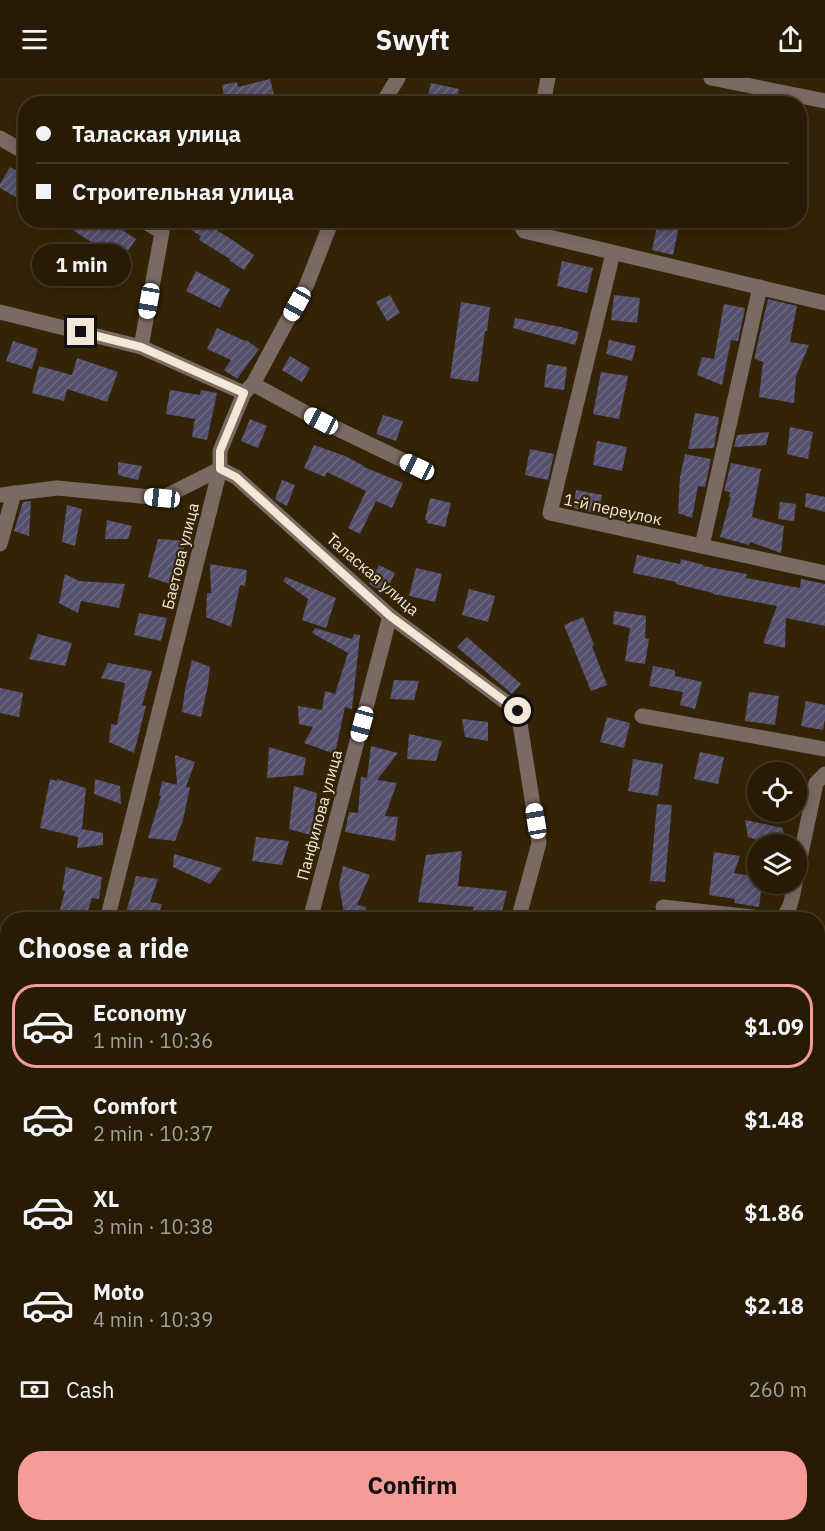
<!DOCTYPE html>
<meta charset="utf-8">
<style>
body{margin:0;font-family:"IBM Plex Sans",sans-serif;background:#332813;color:#f1f3f6;height:100vh;display:flex;flex-direction:column;font-size:22px;white-space:nowrap}
*{box-sizing:border-box;margin:0}
p{font-size:20px;color:#a4a19a}
.icon{flex:none;width:33px;height:33px;fill:none;stroke:currentColor;stroke-width:2;stroke-linecap:round;stroke-linejoin:round}
.map{position:relative;flex:1;overflow:hidden}
.panel{position:absolute;left:0px;top:834px;width:825px;height:620px;display:flex;flex-direction:column;background:#271b05;border-radius:24px 24px 0 0;box-shadow:0 3px 15px #0003,0 0 0 2px #433927}
.panel>*{flex:none}
.banner{position:absolute;left:18px;top:18px;width:789px;height:132px;border-radius:24px;box-shadow:0 3px 15px #0003,0 0 0 2px #433927;display:grid;align-content:center;height:132px;padding:0 18px;background:#271b05}
.controls{position:absolute;left:747px;top:684px;display:grid;gap:12px}
.controls a{display:grid;place-items:center;width:60px;height:60px;border-radius:50%;background:#271b05;box-shadow:0 3px 15px #0003,0 0 0 2px #433927;font-size:30px}
.end{position:absolute;width:27px;height:27px;margin:-14px;border:8px solid #f3e8d8;background:#111;box-shadow:0 0 0 3px #111}
.from{border-radius:50%}
.bubble{position:absolute;height:42px;border-radius:21px;background:#271b05;box-shadow:0 3px 15px #0003,0 0 0 2px #433927;font-size:20px;font-weight:700;line-height:42px;text-align:center}
.car{position:absolute;width:18px;height:36px;margin:-18px -9px;border-radius:8px;box-shadow:0 0 4px 2px #0007;background:linear-gradient(#fff 24%,#345 0 40%,#fff 0 76%,#345 0 86%,#fff 0)}
.banner b{display:flex;align-items:center;gap:21px;height:57px;font-size:22px}
.banner b+b{border-top:2px solid #433927}
.banner i{width:15px;height:15px;background:#f1f3f6}
ul{padding:0;list-style:none}
li{display:flex;align-items:center;gap:18px;height:84px;margin:0 12px 9px;padding:0 6px;border:3px solid transparent;border-radius:24px}
li div{flex:1}
li b{display:block;font-size:22px}
li em{font-style:normal;font-weight:700}
li.selected{border-color:#f59b98}
li>.icon{width:54px;height:54px;stroke-width:1.5}
h2{padding:0 18px;font-size:27px;line-height:72px}
.pay{display:flex;align-items:center;gap:15px;height:66px;padding:0 18px;font-size:22px}
.pay p{margin-inline-start:auto}
.action{display:flex;gap:12px;margin-top:auto;padding:12px 18px}
.action a{flex:1;height:69px;border-radius:24px;background:#f59b98;color:#111;font-size:24px;font-weight:700;line-height:69px;text-align:center}
header{display:flex;justify-content:space-between;align-items:center;height:78px;padding:0 18px;background:#271b05;font-size:27px;font-weight:700}
.map>svg:first-child{display:block}
</style>
<header><svg class="icon" aria-label="menu" viewBox="0 0 24 24"><path d="M4 6h16M4 12h16M4 18h16"/></svg>Swyft<svg class="icon" aria-label="share" viewBox="0 0 24 24"><path d="M12 15V3M7 8l5-5 5 5M5 13v7h14v-7"/></svg></header>
<div class="map">
<svg width="825" height="1453" viewBox="0 0 825 1453">
<defs>
<pattern id="building-hatch" width="6" height="6" patternUnits="userSpaceOnUse" patternTransform="scale(1.5)"><rect width="6" height="6" fill="#54506d"/><path d="M-1 1l2-2M0 6l6-6M5 7l2-2" fill="none" stroke="#6d6981"/></pattern>
</defs>
<rect width="100%" height="100%" fill="#342407"/>
<g fill="url(#building-hatch)">
<polygon points="270,1 275,20 251,26 225,26 222,7 237,4 238,9"/>
<polygon points="431,5 459,11 456,26 426,26"/>
<polygon points="10,89 26,98 26,125 0,110 0,106"/>
<polygon points="81,142 107,142 136,161 121,183 74,153"/>
<polygon points="174,142 200,142 234,163 254,177 244,192 229,182 230,181 199,162 201,158"/>
<polygon points="658,144 679,148 673,177 652,172"/>
<polygon points="562,183 593,190 587,215 557,208"/>
<polygon points="196,193 230,211 220,230 186,213"/>
<polygon points="390,217 400,235 387,243 376,224"/>
<polygon points="614,217 640,220 637,245 611,242"/>
<polygon points="768,221 797,228 790,264 809,267 796,298 794,325 759,319 763,284 755,281 755,277"/>
<polygon points="461,224 490,229 487,253 485,253 478,304 450,300"/>
<polygon points="724,226 745,230 738,263 731,262 722,307 697,297 702,279 714,281"/>
<polygon points="515,240 561,249 579,254 575,267 513,250"/>
<polygon points="217,250 245,263 246,262 259,271 237,301 224,292 231,282 207,271"/>
<polygon points="609,262 636,268 632,283 606,276"/>
<polygon points="13,263 38,271 32,291 6,283"/>
<polygon points="290,278 310,290 302,304 282,292"/>
<polygon points="77,280 118,294 107,324 67,311 64,323 32,315 39,288 72,297"/>
<polygon points="547,286 567,289 564,312 544,309"/>
<polygon points="601,294 628,298 619,341 593,336"/>
<polygon points="170,312 200,317 201,312 217,315 207,362 192,359 195,341 166,336"/>
<polygon points="695,335 719,339 714,370 688,371"/>
<polygon points="383,337 403,343 396,363 376,356"/>
<polygon points="250,341 267,348 258,370 241,363"/>
<polygon points="790,349 813,354 808,381 787,376"/>
<polygon points="769,354 766,367 734,369 737,357"/>
<polygon points="597,363 627,369 622,393 593,387"/>
<polygon points="314,367 345,378 364,388 364,389 403,405 392,430 376,423 360,456 348,450 366,413 327,394 325,399 304,390"/>
<polygon points="530,371 554,376 548,402 525,397"/>
<polygon points="685,376 711,381 705,409 698,408 692,440 678,435 680,399"/>
<polygon points="118,384 142,388 138,402 118,397"/>
<polygon points="731,385 761,391 752,439 784,448 781,475 750,464 749,467 720,459 731,419 729,419 730,414 724,413"/>
<polygon points="282,402 295,407 287,428 279,424 275,421"/>
<polygon points="576,412 602,417 599,436 573,430"/>
<polygon points="806,415 825,419 825,434 805,429"/>
<polygon points="430,420 451,425 445,449 427,445 428,443 425,442"/>
<polygon points="31,423 29,458 14,453 23,424"/>
<polygon points="780,424 796,426 794,443 778,441"/>
<polygon points="67,427 82,431 75,468 62,464"/>
<polygon points="107,442 132,448 128,461 105,461"/>
<polygon points="158,461 185,463 180,509 148,499"/>
<polygon points="637,477 680,486 681,481 704,487 703,488 747,496 746,500 800,510 801,501 825,506 825,548 786,540 785,570 763,565 777,528 713,516 713,515 676,506 676,504 633,495"/>
<polygon points="210,486 247,492 245,508 240,507 231,549 206,539 207,515 211,515"/>
<polygon points="379,487 395,495 385,515 369,506"/>
<polygon points="416,490 442,496 435,524 409,518"/>
<polygon points="65,496 79,503 125,506 119,530 81,523 78,535 59,525"/>
<polygon points="286,499 336,520 326,550 302,542 308,521 283,503"/>
<polygon points="469,511 495,518 488,544 462,537"/>
<polygon points="614,533 646,538 645,560 649,561 645,586 625,583 630,550 613,546"/>
<polygon points="139,535 167,540 161,563 134,557"/>
<polygon points="583,539 594,567 592,568 607,607 591,613 564,547"/>
<polygon points="315,550 352,561 354,556 360,557 352,631 345,629 335,676 304,665 313,649 299,646 298,628 322,632 325,613 335,616 348,575 312,555"/>
<polygon points="38,556 72,565 65,588 29,581"/>
<polygon points="467,559 521,606 512,616 457,569"/>
<polygon points="192,582 210,589 208,607 201,639 182,634 185,612"/>
<polygon points="108,585 152,593 142,627 146,628 134,675 109,664 111,646 117,647 125,605 101,600"/>
<polygon points="653,588 675,592 675,598 702,604 695,631 680,627 683,614 649,608"/>
<polygon points="394,602 419,603 414,622 390,621"/>
<polygon points="0,610 23,615 19,639 0,635"/>
<polygon points="749,614 779,618 775,647 745,643"/>
<polygon points="806,623 825,627 825,641 823,652 801,648"/>
<polygon points="607,639 630,645 624,670 600,664"/>
<polygon points="462,641 488,644 488,663 465,659"/>
<polygon points="409,656 442,663 436,683 407,681"/>
<polygon points="371,668 398,675 377,702 397,705 385,738 398,739 395,763 345,754 349,734 358,735 361,699 367,700"/>
<polygon points="269,669 306,680 303,697 267,700"/>
<polygon points="700,674 724,679 718,706 694,701"/>
<polygon points="175,677 195,684 186,709 190,709 183,742 175,763 148,760 161,718 159,718 162,703 177,707"/>
<polygon points="633,681 663,686 658,718 628,713"/>
<polygon points="50,701 57,703 57,701 86,710 82,751 103,755 103,767 77,770 78,759 40,750"/>
<polygon points="95,701 120,708 121,726 94,716"/>
<polygon points="294,708 317,715 311,757 289,751"/>
<polygon points="657,726 672,727 665,804 650,803"/>
<polygon points="745,742 783,750 784,766 771,766 748,759"/>
<polygon points="256,759 289,763 282,787 252,783"/>
<polygon points="462,773 458,808 507,813 500,842 494,842 472,834 474,829 418,824 426,777"/>
<polygon points="714,774 740,778 734,795 758,799 758,806 762,806 759,829 734,825 735,821 709,817"/>
<polygon points="174,776 222,790 210,806 173,789"/>
<polygon points="343,788 370,797 357,827 366,829 363,842 345,842 339,807"/>
<polygon points="66,789 102,799 99,821 92,820 85,842 57,842 65,813 62,813"/>
<polygon points="136,798 158,801 150,824 162,826 157,842 124,842"/>
</g>
<g fill="none" stroke-linecap="round" stroke-linejoin="round">
<g stroke="#796a62" stroke-width="15">
<polyline points="711,0 825,23"/>
<polyline points="382,26 398,0"/>
<polyline points="543,26 548,0"/>
<polyline points="0,60 26,75"/>
<polyline points="518,142 524,153 825,225"/>
<polyline points="613,175 550,435 825,495"/>
<polyline points="0,234 141,269 244,315"/>
<polyline points="141,269 162,154 142,142"/>
<polyline points="253,306 321,343 417,389"/>
<polyline points="0,417 57,410 162,420 220,391 236,399 390,538 518,633 539,765 518,842"/>
<polyline points="0,466 14,415"/>
<polyline points="702,468 760,209"/>
<polyline points="642,638 825,671"/>
<polyline points="796,799 816,705 825,696"/>
<polyline points="663,829 780,842"/>
<polyline points="107,842 220,391 220,373 244,315 253,306 307,206 332,142"/>
<polyline points="310,842 390,538"/>
<path d="M780 842C791 833 792 819 795 806"/>
<polyline points="818,946 825,948"/>
<polyline points="818,1086 825,1088"/>
<polyline points="0,1119 8,1121"/>
<polyline points="0,1262 8,1233"/>
<polyline points="150,1453 151,1446"/>
<polyline points="354,1453 356,1446"/>
<polyline points="576,1453 578,1446"/>
<polyline points="797,1453 798,1446"/>
</g>
</g>
<g fill="none" stroke-linecap="round" stroke-linejoin="round">
<polyline stroke="#f3e8d8" stroke-width="8" points="81,254 141,269 244,315 220,373 220,391 236,399 390,538 518,633"/>
</g>
<g text-anchor="middle" dominant-baseline="central" stroke-width="4.5" stroke-linejoin="round" paint-order="stroke">
<g font-size="16" fill="#f3e8d8" stroke="#342407">
<text transform="translate(613 431) rotate(12)">1-й переулок</text>
<text transform="translate(180 478) rotate(-76)">Баетова улица</text>
<text transform="translate(373 496) rotate(41)">Талаская улица</text>
<text transform="translate(319 737) rotate(-75)">Панфилова улица</text>
</g>
</g>
</svg>
<div class="controls">
<a><svg class="icon" aria-label="locate" viewBox="0 0 24 24"><circle cx="12" cy="12" r="6"/><path d="M12 2v4M12 18v4M2 12h4M18 12h4"/></svg></a>
<a><svg class="icon" aria-label="layers" viewBox="0 0 24 24"><path d="M12 4l9 5-9 5-9-5zM3 14l9 5 9-5"/></svg></a>
</div>
<i class="end from" style="left:518px;top:633px"></i>
<i class="end" style="left:81px;top:254px"></i>
<div class="bubble" style="left:32px;top:166px;width:99px">1 min</div>
<i class="car" style="left:149px;top:223px;rotate:190deg"></i>
<i class="car" style="left:297px;top:226px;rotate:209deg"></i>
<i class="car" style="left:321px;top:343px;rotate:298deg"></i>
<i class="car" style="left:417px;top:389px;rotate:296deg"></i>
<i class="car" style="left:162px;top:420px;rotate:276deg"></i>
<i class="car" style="left:362px;top:646px;rotate:195deg"></i>
<i class="car" style="left:536px;top:743px;rotate:351deg"></i>
<div class="banner">
<b><i class="from"></i>Талаская улица</b>
<b><i></i>Строительная улица</b>
</div>
<section class="panel">
<h2>Choose a ride</h2>
<ul>
<li class="selected"><svg class="icon" aria-label="car" viewBox="0 0 24 24"><path d="M5 17H2v-5l4-1 3-4h7l3 4 3 1v5h-3M9 17h6M6 11h13"/><circle cx="7" cy="17" r="2"/><circle cx="17" cy="17" r="2"/></svg><div><b>Economy</b><p>1 min · 10:36</p></div><em>$1.09</em></li>
<li><svg class="icon" aria-label="car" viewBox="0 0 24 24"><path d="M5 17H2v-5l4-1 3-4h7l3 4 3 1v5h-3M9 17h6M6 11h13"/><circle cx="7" cy="17" r="2"/><circle cx="17" cy="17" r="2"/></svg><div><b>Comfort</b><p>2 min · 10:37</p></div><em>$1.48</em></li>
<li><svg class="icon" aria-label="car" viewBox="0 0 24 24"><path d="M5 17H2v-5l4-1 3-4h7l3 4 3 1v5h-3M9 17h6M6 11h13"/><circle cx="7" cy="17" r="2"/><circle cx="17" cy="17" r="2"/></svg><div><b>XL</b><p>3 min · 10:38</p></div><em>$1.86</em></li>
<li><svg class="icon" aria-label="car" viewBox="0 0 24 24"><path d="M5 17H2v-5l4-1 3-4h7l3 4 3 1v5h-3M9 17h6M6 11h13"/><circle cx="7" cy="17" r="2"/><circle cx="17" cy="17" r="2"/></svg><div><b>Moto</b><p>4 min · 10:39</p></div><em>$2.18</em></li>
</ul>
<div class="pay"><svg class="icon" aria-label="cash" viewBox="0 0 24 24"><path d="M3 7h18v10H3z"/><circle cx="12" cy="12" r="2"/></svg>Cash<p>260 m</p></div>
<div class="action"><a>Confirm</a></div>
</section>
</div>
